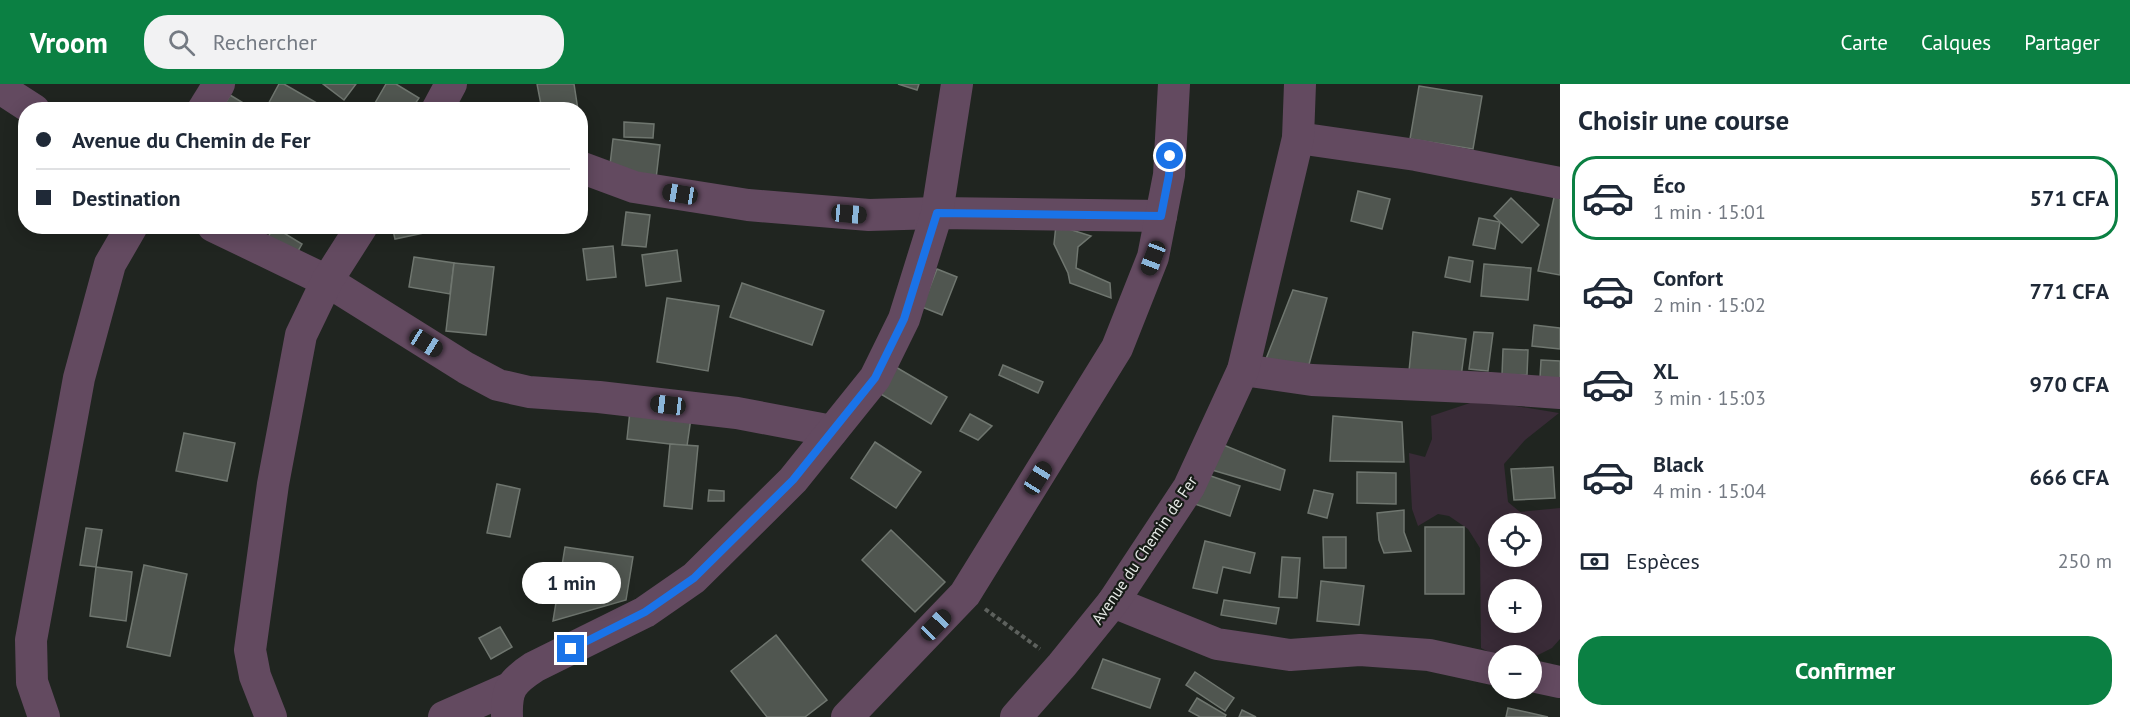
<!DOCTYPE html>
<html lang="fr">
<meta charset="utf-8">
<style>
body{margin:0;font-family:"PT Sans",sans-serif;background:#f2f2f3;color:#1f2937;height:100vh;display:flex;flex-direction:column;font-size:22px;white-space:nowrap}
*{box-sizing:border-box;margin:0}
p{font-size:20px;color:#747a83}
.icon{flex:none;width:33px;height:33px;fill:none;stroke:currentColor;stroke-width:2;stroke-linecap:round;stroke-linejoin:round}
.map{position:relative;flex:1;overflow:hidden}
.panel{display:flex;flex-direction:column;background:#fff;width:570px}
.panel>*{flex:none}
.guide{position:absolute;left:18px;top:18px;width:570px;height:132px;border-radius:24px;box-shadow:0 3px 15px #0003;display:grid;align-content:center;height:132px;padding:0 18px;background:#fff}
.controls{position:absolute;left:1488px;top:429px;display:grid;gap:12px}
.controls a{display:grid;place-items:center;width:54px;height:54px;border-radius:50%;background:#fff;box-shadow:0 3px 15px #0003;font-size:30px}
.end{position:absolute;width:27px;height:27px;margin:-14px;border:8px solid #1a73e8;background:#fff;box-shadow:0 0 0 3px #fff}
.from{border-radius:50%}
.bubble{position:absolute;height:42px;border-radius:21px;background:#fff;box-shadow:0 3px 15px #0003;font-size:20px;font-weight:600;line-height:42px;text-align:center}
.car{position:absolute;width:18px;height:36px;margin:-18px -9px;border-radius:8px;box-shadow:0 0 4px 2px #0007;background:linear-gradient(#222 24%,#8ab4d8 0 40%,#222 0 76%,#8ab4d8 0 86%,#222 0)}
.guide b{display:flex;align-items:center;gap:21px;height:57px;font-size:22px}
.guide b+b{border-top:2px solid #e0e1e3}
.guide i{width:15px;height:15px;background:#1f2937}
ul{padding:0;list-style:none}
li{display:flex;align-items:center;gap:18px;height:84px;margin:0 12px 9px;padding:0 6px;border:3px solid transparent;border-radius:24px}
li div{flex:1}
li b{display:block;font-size:22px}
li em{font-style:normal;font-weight:600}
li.on{border-color:#0b8043}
li>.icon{width:54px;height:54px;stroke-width:1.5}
h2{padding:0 18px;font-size:27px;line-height:72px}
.pay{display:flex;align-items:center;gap:15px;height:66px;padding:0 18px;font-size:22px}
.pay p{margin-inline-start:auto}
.button{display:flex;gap:12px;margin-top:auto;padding:12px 18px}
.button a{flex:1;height:69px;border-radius:24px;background:#0b8043;color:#fff;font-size:24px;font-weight:600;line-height:69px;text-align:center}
header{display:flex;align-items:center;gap:36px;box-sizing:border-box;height:84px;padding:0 30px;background:#0b8043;color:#fff}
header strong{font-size:28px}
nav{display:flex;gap:33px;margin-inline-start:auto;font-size:21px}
.search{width:420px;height:54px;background:#f2f2f3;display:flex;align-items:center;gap:15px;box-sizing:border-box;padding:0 21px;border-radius:24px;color:#747a83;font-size:22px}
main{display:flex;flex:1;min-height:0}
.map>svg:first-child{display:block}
</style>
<header>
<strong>Vroom</strong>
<div class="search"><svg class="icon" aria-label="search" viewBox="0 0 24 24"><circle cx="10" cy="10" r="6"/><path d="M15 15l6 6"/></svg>Rechercher</div>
<nav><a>Carte</a><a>Calques</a><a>Partager</a></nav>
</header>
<main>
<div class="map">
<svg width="1560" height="633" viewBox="0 0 1560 633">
<rect width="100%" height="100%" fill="#202520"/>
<path fill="#392b37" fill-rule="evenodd" d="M1479 316 1559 329 1525 356 1504 380 1508 418 1520 428 1560 424V555L1552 564 1532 574V572H1497L1481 564 1480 464 1468 445 1449 432 1438 430 1418 442 1412 425 1409 369 1425 373 1432 355 1431 332ZM1498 440H1532V472H1498ZM1498 506H1532V538H1498Z"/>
<g fill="#505650" stroke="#6f766f" stroke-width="1.5">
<polygon points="279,0 284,0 329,26 265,26"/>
<polygon points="323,0 356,0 344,16"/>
<polygon points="386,0 396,0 419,14 411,26 371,26"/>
<polygon points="537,0 574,0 578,26 542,26"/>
<polygon points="898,0 919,0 917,6"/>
<polygon points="1419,2 1482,12 1473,65 1410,55"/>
<polygon points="230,11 255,26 221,26"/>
<polygon points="624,38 654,40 653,54 624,53"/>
<polygon points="613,55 660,61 656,95 609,89"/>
<polygon points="1358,107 1390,115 1382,145 1351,137"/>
<polygon points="1555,109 1560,110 1560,191 1538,187"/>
<polygon points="1511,114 1539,141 1522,159 1494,132"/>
<polygon points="626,128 650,131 646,163 622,161"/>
<polygon points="1479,134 1500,138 1495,165 1473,161"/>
<polygon points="1056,141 1091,152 1078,163 1076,184 1110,199 1111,214 1070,199 1068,189 1054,160"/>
<polygon points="392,142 442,142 443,145 395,155"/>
<polygon points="274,143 302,160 294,174 265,158"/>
<polygon points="613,162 616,193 587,196 583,165"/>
<polygon points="677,166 681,197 646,202 642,171"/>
<polygon points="414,173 454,179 450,210 409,203"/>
<polygon points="1449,173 1473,177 1470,198 1445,193"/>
<polygon points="454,179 494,183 486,251 446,247"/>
<polygon points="1484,180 1531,184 1528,216 1481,212"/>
<polygon points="937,185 957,193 942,231 922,223"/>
<polygon points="742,199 824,227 812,261 730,233"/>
<polygon points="1293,206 1327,214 1308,284 1266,275"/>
<polygon points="667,214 719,222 708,287 657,278"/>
<polygon points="1534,241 1560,244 1560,265 1532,262"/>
<polygon points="1413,248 1466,255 1461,293 1409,287"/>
<polygon points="1474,248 1493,249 1488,287 1469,285"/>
<polygon points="1503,265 1528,266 1527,291 1502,291"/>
<polygon points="1541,276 1560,277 1560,296 1540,294"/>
<polygon points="1003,281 1043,298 1038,309 999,291"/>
<polygon points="894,282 947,313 931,340 879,309"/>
<polygon points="630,327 691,334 687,362 627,355"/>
<polygon points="970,330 992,342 978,356 960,347"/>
<polygon points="1333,332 1402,338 1404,378 1330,377"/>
<polygon points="184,349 235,359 227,397 176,387"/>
<polygon points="875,358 921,388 896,424 851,394"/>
<polygon points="670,360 698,362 692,425 664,422"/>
<polygon points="1221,360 1285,386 1280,406 1212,386"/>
<polygon points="1553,383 1555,414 1514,416 1511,385"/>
<polygon points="1357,388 1396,389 1396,420 1357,419"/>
<polygon points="1202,389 1240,402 1230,432 1192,419"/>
<polygon points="497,400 520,405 510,453 487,449"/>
<polygon points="709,406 724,407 724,417 708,417"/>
<polygon points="1314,406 1333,410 1327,434 1308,429"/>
<polygon points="1404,426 1404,448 1411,467 1384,469 1379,456 1377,429"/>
<rect x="1425" y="443" width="39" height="67"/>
<polygon points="86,444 102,446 96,483 80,481"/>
<polygon points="891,446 945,498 915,528 862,476"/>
<polygon points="1323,453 1346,453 1346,484 1324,484"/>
<polygon points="1205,457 1255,469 1250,489 1223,483 1217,509 1193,504"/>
<polygon points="565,463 633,473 626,516 553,537"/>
<polygon points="1282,473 1300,474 1297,514 1279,513"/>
<polygon points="144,481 187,490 170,572 127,563"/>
<polygon points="96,483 132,488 126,537 90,532"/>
<polygon points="1321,497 1364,502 1359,541 1317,537"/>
<polygon points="1224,516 1279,524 1276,540 1221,531"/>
<polygon points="500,543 512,563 491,575 479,554"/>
<polygon points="776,551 827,616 805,633 767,633 731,587"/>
<polygon points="1103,575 1160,595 1150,624 1092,604"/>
<polygon points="1195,588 1234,614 1225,627 1186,601"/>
<polygon points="1197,614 1226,631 1225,633 1200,633 1189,627"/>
<polygon points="1508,624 1548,633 1506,633"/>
<polygon points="1242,626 1256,633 1239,633"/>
</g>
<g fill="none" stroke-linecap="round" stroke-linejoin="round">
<polyline stroke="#5d615d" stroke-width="4" stroke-dasharray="4.5 3" stroke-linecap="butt" points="985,525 1040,565"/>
<g stroke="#634a60" stroke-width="32">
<polyline points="0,4 34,26"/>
<polyline points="203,26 219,0"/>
<polyline points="437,26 451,0"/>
<polyline points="1298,54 1416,71 1560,99"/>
<polyline points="580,83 634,103 748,121 869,131 937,129 1161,132"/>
<polyline points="213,142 327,197 466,284 498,301 529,308 599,313 737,329 832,347"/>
<polyline points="1243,286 1312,296 1490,304 1560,309"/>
<polyline points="1113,518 1217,560 1290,571 1360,566 1429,571 1498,586"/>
<polyline points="1532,592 1560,598"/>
<polyline points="44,633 32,598 31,556 79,294 110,180 132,142"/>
<polyline points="271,633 255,592 250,566 273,400 301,251 327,197 362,142"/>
<polyline points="444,633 510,604"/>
<path d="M507 633C506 605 511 598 534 583L645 528 694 494 793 396 875 294 904 235 937 129 957 0"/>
<polyline points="847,633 965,510 1117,264 1153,173 1169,91 1174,0"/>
<polyline points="1016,633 1062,581 1113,518 1189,403 1243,286 1298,54 1300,0"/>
</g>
</g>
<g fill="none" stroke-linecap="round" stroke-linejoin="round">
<polyline stroke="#1a73e8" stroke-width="8" points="571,565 645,528 694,494 793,396 875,294 904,235 937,129 1161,132 1169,91 1170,72"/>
</g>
<g text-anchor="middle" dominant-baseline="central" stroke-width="4.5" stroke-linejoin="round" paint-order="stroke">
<g font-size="16" fill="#e5e9e5" stroke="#171c17">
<text transform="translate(1144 466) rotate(-56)">Avenue du Chemin de Fer</text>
</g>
</g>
</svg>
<div class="controls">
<a><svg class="icon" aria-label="locate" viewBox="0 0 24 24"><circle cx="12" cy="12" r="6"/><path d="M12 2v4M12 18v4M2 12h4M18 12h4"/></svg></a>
<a>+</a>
<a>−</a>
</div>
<i class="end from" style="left:1170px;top:72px"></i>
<i class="end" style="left:571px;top:565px"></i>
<div class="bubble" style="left:522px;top:478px;width:99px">1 min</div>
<i class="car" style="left:680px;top:110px;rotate:279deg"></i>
<i class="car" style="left:849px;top:130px;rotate:95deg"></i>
<i class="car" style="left:1153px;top:174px;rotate:201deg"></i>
<i class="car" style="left:426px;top:259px;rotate:122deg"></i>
<i class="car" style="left:668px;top:321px;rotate:277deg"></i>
<i class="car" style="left:1038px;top:394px;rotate:32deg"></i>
<i class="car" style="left:936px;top:541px;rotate:44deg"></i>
<div class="guide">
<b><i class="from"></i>Avenue du Chemin de Fer</b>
<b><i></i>Destination</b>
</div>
</div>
<section class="panel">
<h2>Choisir une course</h2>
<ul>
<li class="on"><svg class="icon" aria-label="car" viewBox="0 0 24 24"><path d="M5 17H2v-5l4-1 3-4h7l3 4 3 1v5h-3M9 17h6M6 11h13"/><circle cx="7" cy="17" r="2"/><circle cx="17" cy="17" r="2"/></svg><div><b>Éco</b><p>1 min · 15:01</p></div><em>571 CFA</em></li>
<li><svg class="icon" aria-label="car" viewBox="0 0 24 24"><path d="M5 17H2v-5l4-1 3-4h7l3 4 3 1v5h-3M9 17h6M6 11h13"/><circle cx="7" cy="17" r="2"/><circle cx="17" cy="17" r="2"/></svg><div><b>Confort</b><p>2 min · 15:02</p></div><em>771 CFA</em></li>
<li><svg class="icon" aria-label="car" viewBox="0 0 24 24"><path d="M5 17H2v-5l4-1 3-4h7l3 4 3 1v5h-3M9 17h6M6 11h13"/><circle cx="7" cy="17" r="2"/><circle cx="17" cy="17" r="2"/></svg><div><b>XL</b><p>3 min · 15:03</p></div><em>970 CFA</em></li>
<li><svg class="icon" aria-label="car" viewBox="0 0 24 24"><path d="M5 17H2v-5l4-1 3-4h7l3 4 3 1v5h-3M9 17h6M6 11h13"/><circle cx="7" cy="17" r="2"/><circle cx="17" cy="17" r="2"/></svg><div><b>Black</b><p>4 min · 15:04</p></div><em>666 CFA</em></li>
</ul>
<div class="pay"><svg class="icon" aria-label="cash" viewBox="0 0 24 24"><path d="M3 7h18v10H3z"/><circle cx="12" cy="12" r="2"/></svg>Espèces<p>250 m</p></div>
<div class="button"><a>Confirmer</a></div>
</section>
</main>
